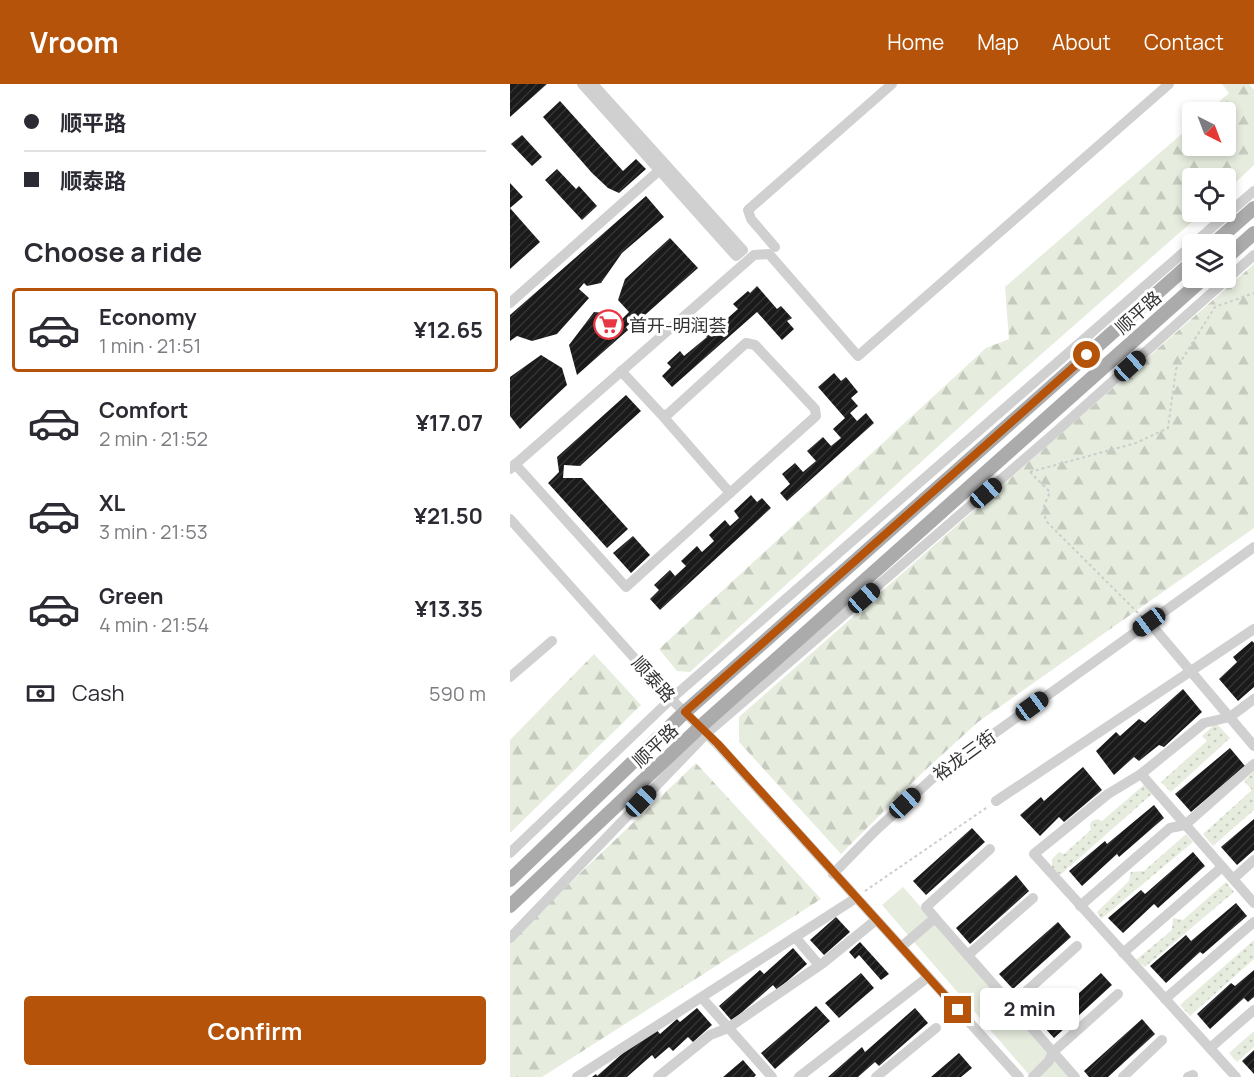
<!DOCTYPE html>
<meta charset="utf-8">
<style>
body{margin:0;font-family:Manrope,"Noto Sans SC",sans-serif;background:#f2f2f3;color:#2b2b33;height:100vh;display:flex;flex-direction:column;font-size:22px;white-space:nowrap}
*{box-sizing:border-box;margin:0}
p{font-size:20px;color:#7c7c81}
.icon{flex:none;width:33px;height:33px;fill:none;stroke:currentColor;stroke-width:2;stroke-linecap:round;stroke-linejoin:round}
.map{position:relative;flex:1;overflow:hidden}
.side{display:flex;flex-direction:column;background:#fff;width:510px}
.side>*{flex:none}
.top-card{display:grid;align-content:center;height:132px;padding:0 24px;background:#fff}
.needle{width:39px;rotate:138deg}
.buttons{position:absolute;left:672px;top:18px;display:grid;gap:12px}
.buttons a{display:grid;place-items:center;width:54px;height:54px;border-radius:6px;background:#fff;box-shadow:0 3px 9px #0003;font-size:30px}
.end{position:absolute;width:27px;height:27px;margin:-14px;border:8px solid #b45309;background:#fff;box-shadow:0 0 0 3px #fff}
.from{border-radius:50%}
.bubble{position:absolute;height:42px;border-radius:6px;background:#fff;box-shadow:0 3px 9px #0003;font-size:20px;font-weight:700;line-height:42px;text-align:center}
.car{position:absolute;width:18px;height:36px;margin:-18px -9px;border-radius:8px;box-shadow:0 0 4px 2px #0007;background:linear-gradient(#222 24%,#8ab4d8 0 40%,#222 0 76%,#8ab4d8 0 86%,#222 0)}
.top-card b{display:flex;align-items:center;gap:21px;height:57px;font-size:22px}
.top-card b+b{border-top:2px solid #e1e1e2}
.top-card i{width:15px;height:15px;background:#2b2b33}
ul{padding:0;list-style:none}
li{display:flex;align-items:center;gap:18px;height:84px;margin:0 12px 9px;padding:0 12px;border:3px solid transparent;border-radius:6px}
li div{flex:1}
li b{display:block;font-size:22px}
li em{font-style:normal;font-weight:700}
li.current{border-color:#b45309}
li>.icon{width:54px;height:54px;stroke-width:1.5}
h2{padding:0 24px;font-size:27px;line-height:72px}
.pay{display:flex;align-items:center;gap:15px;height:66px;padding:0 24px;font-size:22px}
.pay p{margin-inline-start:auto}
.primary-button{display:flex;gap:12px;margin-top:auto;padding:12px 24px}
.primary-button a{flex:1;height:69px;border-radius:6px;background:#b45309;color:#fff;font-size:24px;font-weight:700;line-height:69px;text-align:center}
header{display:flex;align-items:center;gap:36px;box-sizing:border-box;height:84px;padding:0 30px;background:#b45309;color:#fff}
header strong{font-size:28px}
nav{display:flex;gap:33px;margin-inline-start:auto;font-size:21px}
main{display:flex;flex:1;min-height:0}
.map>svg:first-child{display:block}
</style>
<header>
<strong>Vroom</strong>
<nav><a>Home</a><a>Map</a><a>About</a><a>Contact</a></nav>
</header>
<main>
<section class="side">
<div class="top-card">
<b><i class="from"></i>顺平路</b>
<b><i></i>顺泰路</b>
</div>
<h2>Choose a ride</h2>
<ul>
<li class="current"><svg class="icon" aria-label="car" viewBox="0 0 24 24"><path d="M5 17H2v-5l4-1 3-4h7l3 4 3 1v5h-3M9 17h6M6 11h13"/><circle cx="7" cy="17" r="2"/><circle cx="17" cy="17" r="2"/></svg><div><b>Economy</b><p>1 min · 21:51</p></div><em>¥12.65</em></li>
<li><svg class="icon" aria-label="car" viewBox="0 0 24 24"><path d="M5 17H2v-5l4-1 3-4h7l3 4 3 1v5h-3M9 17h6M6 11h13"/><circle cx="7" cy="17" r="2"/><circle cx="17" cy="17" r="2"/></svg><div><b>Comfort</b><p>2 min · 21:52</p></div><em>¥17.07</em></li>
<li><svg class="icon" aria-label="car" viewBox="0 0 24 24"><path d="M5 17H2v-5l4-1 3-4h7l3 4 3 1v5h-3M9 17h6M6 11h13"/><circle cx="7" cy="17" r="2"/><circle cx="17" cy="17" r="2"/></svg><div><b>XL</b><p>3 min · 21:53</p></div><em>¥21.50</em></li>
<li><svg class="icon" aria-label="car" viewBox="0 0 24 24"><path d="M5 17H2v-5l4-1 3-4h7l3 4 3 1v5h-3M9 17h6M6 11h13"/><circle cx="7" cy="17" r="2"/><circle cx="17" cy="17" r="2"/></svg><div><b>Green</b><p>4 min · 21:54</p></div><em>¥13.35</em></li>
</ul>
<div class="pay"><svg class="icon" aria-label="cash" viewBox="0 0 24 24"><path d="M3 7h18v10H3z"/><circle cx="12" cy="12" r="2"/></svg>Cash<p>590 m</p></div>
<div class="primary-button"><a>Confirm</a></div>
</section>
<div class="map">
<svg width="744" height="993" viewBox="0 0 744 993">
<defs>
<pattern id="forest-firs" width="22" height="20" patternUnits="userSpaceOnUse" patternTransform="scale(1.5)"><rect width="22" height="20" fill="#e6ecde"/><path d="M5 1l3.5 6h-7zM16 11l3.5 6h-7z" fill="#c6cbbf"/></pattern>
<pattern id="garden-dots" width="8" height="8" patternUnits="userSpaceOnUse" patternTransform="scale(1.5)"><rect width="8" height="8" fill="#e6ecde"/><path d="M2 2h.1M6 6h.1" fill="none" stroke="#c6cbbf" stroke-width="1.8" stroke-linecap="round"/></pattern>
<pattern id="building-hatch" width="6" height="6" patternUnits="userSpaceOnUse" patternTransform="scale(1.5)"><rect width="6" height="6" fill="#1a1a1a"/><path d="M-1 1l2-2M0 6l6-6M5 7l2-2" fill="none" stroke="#333"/></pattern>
</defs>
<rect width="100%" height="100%" fill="#fff"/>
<polygon fill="#e6ecde" points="393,803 561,993 521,993 372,821"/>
<g fill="url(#forest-firs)">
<polygon points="712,0 739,0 744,6 744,81 716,107 716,94 682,94 682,128 693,128 476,319 180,588 167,587 149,565 476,264 499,255 495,203 682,41 682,62 716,62 716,28 697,28 719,9"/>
<polygon points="744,180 744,444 468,638 411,690 331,770 229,658 229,633"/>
<polygon points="84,570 131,621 0,749 0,656"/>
<polygon points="186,679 311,815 32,993 0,993 0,856"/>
</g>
<g fill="url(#garden-dots)">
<polygon points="706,639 720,654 661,708 651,698 697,657 692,652"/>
<polygon points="744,687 744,726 703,762 693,750 742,706 734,697"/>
<polygon points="635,700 642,710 550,791 542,784 542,775 549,768 554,770 581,746 580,741 582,737 587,735 592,737"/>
<polygon points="676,750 683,758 591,835 587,828 619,797 621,788 634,787"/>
<polygon points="716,798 724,808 635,883 626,876 662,846 663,834 673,836"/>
<polygon points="744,856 744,875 680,932 670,921"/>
<polygon points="744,947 744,963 727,978 719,969"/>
</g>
<g fill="url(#building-hatch)">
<polygon points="0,0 37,0 0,33"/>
<polygon points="50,17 113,87 126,75 136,85 109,109 98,104 82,89 33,33"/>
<polygon points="12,51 32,73 22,82 1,60"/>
<polygon points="47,85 66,105 69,102 87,122 72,136 35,96"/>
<polygon points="0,99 13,113 0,124 30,158 0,185"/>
<polygon points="136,112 154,133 112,169 91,199 77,202 74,199 69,205 79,214 47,250 22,257 7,252 0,257 0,231"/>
<polygon points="160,154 188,184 127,238 124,236 116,243 118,246 67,291 59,261 84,228 104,230 110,237 119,228 108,216 115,195"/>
<polygon points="247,202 267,225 271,222 282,234 277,237 284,245 272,256 247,228 162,303 152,292 161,283 157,279 170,267 174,272 197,253 193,248 207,235 211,240 228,225 223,220 238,207 240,209"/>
<polygon points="31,271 52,284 57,301 10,345 0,332 0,293"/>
<polygon points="324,289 331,297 336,293 348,308 341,314 348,322 340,329 347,337 356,329 364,339 277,417 270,409 280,400 272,390 285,379 293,388 306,377 297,367 313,353 321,362 331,354 323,345 335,334 308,303"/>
<polygon points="116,311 131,327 70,382 54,381 53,394 72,394 118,445 97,464 38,399 49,388 47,373"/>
<polygon points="241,411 247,418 252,414 261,424 150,526 140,515 149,506 144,501 160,486 165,492 176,482 171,477 187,462 192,468 204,457 199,451 215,436 220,442 229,434 224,427"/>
<polygon points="123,452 140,471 121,489 103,469"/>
<polygon points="742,557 744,559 744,603 728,617 709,595 727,578 723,573"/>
<polygon points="673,605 692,628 654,663 649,661 629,677 624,673 604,691 586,667 606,648 610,652 629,635 635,639"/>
<polygon points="720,664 735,682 681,728 665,710"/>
<polygon points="573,683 592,706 554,738 549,733 530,752 510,731 531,713 534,717"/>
<polygon points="644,721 654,734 609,773 607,770 572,802 559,787 595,757 597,760"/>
<polygon points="744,735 744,766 727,781 711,763"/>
<polygon points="462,744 475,758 416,811 403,797"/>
<polygon points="683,768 695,782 648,824 644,820 613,849 598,834 631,806 635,810"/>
<polygon points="506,791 519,807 460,860 446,844"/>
<polygon points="726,819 737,832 693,870 690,868 656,899 640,882 676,851 681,857"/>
<polygon points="326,833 340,848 314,871 300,856"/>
<polygon points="548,838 561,853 503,905 489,890"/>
<polygon points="350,858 379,890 371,896 349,871 345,875 339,868"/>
<polygon points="283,864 297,880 267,906 263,901 222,937 209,922 250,886 254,890"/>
<polygon points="744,886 744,913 738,918 734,914 700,945 687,930 721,899 725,902"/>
<polygon points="351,889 364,904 329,934 315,919"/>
<polygon points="591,889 602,901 544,954 533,942"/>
<polygon points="306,922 320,937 265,985 251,969"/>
<polygon points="187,924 202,941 183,958 178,953 163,967 159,963 145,975 142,971 117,993 82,993 86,990 87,992 130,954 132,957 146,945 150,950 167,935 170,938"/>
<polygon points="405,924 418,939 369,982 365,978 348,993 318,993 352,963 355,968"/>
<polygon points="632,935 645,950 598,993 579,993 574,987"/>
<polygon points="744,966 744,990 732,977"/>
<polygon points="449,969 462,984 451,993 421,993"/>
<polygon points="233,976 246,991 244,993 213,993"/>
</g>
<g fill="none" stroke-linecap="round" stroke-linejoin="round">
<g stroke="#cdcdcd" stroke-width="2" stroke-dasharray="3 3" stroke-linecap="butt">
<polyline points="520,388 626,359 658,344 666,285 705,223 744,209"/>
<polyline points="520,388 540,408 533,424 536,437 632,533"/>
<polyline points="355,807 479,722"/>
</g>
<g stroke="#d0d0d0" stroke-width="10">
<polyline points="72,0 226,172 233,166 83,0"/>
<polyline points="683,160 744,107"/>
<polyline points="265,163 241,135 238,126 382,0"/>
<polyline points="0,219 153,83"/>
<polyline points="111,287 151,330 157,331 236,259 245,261 305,325 306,332 220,409 151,330"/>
<polyline points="5,380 116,503 220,409"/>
<polyline points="0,385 244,171 259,170 348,272 659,0"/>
<polyline points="0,435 161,615 208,661 509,993"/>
<polyline points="639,538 744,662"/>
<polyline points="0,593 42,557"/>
<polyline points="744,615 720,633 694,639 631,690 744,819"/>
<polyline points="631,690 598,710 524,770 726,993"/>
<polyline points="486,717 744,545"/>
<polyline points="0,769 161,615 682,161"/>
<polyline points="323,790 365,747 425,692 744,463"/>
<polyline points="723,795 744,776"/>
<polyline points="570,822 660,744 675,741 744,680"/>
<polyline points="425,834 416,823 480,765"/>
<polyline points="285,853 309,881"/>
<polyline points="0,854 197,649 548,346 744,171"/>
<polyline points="391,863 425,834 565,993"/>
<polyline points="613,869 712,783"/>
<polyline points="458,871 523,814"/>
<polyline points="192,914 262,993"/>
<polyline points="655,915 744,838"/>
<polyline points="501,921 567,862"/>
<polyline points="700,964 744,926"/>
<polyline points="67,993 346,814"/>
<polyline points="148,993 200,951 218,944 313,879 366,836"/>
<polyline points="289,993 418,893"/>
<polyline points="366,993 426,944"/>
<polyline points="523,993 539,977 543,968 608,910"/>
<polyline points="613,993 652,956"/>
<polyline points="678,993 683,991"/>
</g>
<g stroke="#ababab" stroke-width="14">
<polyline points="703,160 744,124"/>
<polyline points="716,174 744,149"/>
<polyline points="0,796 175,628 682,178"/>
<polyline points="0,822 190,643 694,194"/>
</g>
</g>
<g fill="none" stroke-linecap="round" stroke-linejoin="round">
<polyline stroke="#b45309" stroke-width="8" points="448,926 208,660 175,628 577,271"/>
</g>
<defs>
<symbol id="supermarket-ring" viewBox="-11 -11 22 22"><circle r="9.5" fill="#fff" stroke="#e83643" stroke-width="1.5"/><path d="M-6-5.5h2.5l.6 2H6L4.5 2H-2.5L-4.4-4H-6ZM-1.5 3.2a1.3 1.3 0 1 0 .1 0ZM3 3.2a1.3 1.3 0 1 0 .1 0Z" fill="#e83643"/></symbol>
</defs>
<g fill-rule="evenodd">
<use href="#supermarket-ring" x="82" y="224" width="33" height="33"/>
</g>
<g text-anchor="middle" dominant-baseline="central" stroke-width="6" stroke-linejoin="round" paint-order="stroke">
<g font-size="18" fill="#333" stroke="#fff">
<text transform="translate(628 228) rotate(-42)">顺平路</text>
<text transform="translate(144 595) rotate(48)">顺泰路</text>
<text transform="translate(145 661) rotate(-43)">顺平路</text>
<text transform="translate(454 671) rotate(-36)">裕龙三街</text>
</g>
<g font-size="18" fill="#333" stroke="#fff" text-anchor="start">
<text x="119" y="241">首开-明润荟</text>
</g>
</g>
</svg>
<div class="buttons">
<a><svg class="needle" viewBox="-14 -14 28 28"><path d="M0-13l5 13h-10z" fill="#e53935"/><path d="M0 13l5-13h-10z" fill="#7c7c81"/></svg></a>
<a><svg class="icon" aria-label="locate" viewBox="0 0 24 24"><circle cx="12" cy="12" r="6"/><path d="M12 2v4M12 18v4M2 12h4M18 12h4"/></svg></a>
<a><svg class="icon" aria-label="layers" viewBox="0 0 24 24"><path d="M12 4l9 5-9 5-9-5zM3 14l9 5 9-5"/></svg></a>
</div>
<i class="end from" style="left:577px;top:271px"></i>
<i class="end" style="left:448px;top:926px"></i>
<div class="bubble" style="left:470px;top:904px;width:99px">2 min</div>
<i class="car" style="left:620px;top:282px;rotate:48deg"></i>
<i class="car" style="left:476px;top:409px;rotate:49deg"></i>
<i class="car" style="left:354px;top:514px;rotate:49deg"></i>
<i class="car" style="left:639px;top:538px;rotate:234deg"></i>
<i class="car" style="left:522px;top:622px;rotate:54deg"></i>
<i class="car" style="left:131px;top:717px;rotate:44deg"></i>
<i class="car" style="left:395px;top:719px;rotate:47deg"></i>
</div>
</main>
